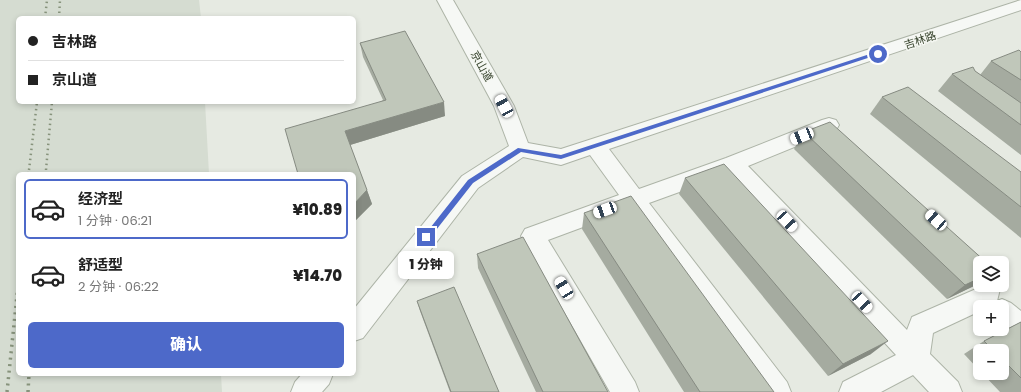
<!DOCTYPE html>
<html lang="zh">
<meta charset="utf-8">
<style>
body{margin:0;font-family:Poppins,"Noto Sans SC",sans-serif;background:#f6f6f6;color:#222;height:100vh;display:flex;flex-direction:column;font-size:15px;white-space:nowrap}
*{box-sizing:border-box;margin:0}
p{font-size:13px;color:#767676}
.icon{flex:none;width:22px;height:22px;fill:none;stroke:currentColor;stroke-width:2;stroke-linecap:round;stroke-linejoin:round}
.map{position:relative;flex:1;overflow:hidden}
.drawer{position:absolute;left:16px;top:172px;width:340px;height:204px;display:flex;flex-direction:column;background:#fff;border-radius:6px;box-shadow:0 2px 6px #0003}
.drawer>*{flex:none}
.hud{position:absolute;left:16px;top:16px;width:340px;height:88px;border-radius:6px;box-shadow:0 2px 6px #0003;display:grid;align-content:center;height:88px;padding:0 12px;background:#fff}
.tools{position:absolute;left:973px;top:256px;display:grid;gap:8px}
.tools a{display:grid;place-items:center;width:36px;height:36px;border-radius:6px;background:#fff;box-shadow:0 2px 6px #0003;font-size:20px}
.end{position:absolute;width:18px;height:18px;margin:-9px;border:5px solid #4d69c9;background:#fff;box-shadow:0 0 0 2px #fff}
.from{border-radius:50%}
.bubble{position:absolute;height:28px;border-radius:6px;background:#fff;box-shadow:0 2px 6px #0003;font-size:13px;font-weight:800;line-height:28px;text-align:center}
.car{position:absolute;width:12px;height:24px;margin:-12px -6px;border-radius:5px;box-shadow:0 0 3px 1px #0007;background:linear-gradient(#fff 24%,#345 0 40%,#fff 0 76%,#345 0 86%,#fff 0)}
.hud b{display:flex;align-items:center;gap:14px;height:38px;font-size:15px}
.hud b+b{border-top:1px solid #e0e0e0}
.hud i{width:10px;height:10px;background:#222}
ul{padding:7px 0 0;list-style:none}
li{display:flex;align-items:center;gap:12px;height:60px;margin:0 8px 6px;padding:0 4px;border:2px solid transparent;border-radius:6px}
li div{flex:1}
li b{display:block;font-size:15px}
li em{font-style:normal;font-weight:800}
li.selected{border-color:#4d69c9}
li>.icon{width:36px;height:36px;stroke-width:1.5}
.action{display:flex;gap:8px;margin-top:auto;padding:8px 12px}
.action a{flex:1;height:46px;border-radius:6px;background:#4d69c9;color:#fff;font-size:16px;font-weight:800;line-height:46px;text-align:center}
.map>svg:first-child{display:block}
</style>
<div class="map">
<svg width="1021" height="392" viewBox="0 0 1021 392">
<rect width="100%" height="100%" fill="#e6eae2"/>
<polygon fill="#d5dcd1" points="0,0 199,0 201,18 18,18 18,102 205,102 209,174 18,174 18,374 221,374 222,392 0,392"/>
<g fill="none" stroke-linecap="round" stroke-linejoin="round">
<defs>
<g id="minor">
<polygon points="437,0 453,0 514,106 528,143 561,149 1021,0 1021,10 609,149 639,189 726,158 822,120 829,118 836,120 839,125 836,130 748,166 907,330 912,317 976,289 980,278 980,285 1001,285 997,301 1002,299 1011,303 1021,311 1021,340 1012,337 1002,328 1002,307 980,307 980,311 933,333 930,354 958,382 962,392 929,392 913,375 881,392 839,392 843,382 896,355 729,174 649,203 787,382 791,392 760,392 629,210 548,240 635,382 639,392 610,392 521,236 525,229 619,195 590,155 561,165 523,157 478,188 363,338 354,341 354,309 462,176 509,146 494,106"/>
<polygon points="302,374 333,374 329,384 322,392 291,392 295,382"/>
</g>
</defs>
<use href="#minor" stroke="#adb4a7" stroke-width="2"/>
<use href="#minor" fill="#f6f8f5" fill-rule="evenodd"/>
<g stroke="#87937c" stroke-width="2.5" stroke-dasharray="1.5 3.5" stroke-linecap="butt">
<polyline points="45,18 47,0"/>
<polyline points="59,18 60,0"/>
<polyline points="29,170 37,102"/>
<polyline points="46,170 52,102"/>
</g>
<g stroke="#87937c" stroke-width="3.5" stroke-dasharray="2 4.5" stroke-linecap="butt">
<polyline points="29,174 30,169"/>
<polyline points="46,174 46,169"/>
<polyline points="7,392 18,286"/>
<polyline points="28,392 29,374"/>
</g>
</g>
<g fill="#a5aba0">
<polygon points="360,43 445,116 350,145 372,204 354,222 354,174 298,174 383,100 363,57"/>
<polygon points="1021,52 1021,155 938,91 952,74 975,71 980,75 991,61"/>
<polygon points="882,97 1021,172 1021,238 870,114"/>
<polygon points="804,132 976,285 947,299 794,149"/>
<polygon points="685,178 871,354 828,376 679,194"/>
<polygon points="584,213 774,392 684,392 582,229"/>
<polygon points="477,254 608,392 536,392 478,268"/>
<polygon points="417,301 499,392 450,392 420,311"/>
<polygon points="1021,322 1021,392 1000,392 982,373 1002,373 1002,351 980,351 980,371 964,354 984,341"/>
</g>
<g fill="#868b82">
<polygon points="444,102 445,116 350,145 345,131"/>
<polygon points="367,190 372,204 354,222 354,204"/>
<polygon points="980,278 980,282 976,285 947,299 965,285"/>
<polygon points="888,341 871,354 828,376 843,364"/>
</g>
<g fill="#c0c7ba" stroke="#868b82">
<polygon points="405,31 444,102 345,131 367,190 354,204 354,174 298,174 285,129 386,100 360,43"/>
<polygon points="1019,50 1021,52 1021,80 991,61"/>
<polygon points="973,67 975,71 1021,103 1021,125 952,74"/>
<polygon points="908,87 1021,172 1021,207 882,97"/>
<polygon points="830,122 987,263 980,263 980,278 965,285 804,132"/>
<polygon points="724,164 888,341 843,364 685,178"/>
<polygon points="631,196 774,392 700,392 584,213"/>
<polygon points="523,237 608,392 543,392 477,254"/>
<polygon points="454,287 499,392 451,392 417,301"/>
<polygon points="1021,322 1021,378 1002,359 1002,351 994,351 984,341"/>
</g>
<polygon fill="#4d69c9" points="876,52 880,54 561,159 521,152 473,183 429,239 424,239 423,237 468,180 518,148 561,155"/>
<g text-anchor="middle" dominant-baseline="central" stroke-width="3" stroke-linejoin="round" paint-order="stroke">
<g font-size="11" fill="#35422b" stroke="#f5f7f2">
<text transform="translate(920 40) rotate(-19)">吉林路</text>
<text transform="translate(482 66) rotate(61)">京山道</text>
</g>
</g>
</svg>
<div class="tools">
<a><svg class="icon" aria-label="layers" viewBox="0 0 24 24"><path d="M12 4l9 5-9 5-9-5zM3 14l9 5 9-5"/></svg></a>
<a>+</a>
<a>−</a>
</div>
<i class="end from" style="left:878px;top:54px"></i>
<i class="end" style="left:426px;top:237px"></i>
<div class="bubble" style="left:398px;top:251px;width:56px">1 分钟</div>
<i class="car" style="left:504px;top:106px;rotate:331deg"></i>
<i class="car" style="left:802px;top:136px;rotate:248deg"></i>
<i class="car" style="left:605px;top:210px;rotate:250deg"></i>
<i class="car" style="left:936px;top:220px;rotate:312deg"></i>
<i class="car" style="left:787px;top:221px;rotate:137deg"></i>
<i class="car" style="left:564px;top:288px;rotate:329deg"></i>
<i class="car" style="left:862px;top:302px;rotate:137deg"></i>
<div class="hud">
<b><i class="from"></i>吉林路</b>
<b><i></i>京山道</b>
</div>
<section class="drawer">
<ul>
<li class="selected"><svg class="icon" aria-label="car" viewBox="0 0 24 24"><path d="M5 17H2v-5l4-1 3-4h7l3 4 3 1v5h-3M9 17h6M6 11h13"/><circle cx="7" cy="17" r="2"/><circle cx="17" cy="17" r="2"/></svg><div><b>经济型</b><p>1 分钟 · 06:21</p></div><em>¥10.89</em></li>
<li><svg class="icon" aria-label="car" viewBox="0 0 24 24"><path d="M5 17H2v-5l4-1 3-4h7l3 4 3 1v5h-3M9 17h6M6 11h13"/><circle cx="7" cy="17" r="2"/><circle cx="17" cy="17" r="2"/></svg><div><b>舒适型</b><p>2 分钟 · 06:22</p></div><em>¥14.70</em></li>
</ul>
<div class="action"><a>确认</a></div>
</section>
</div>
